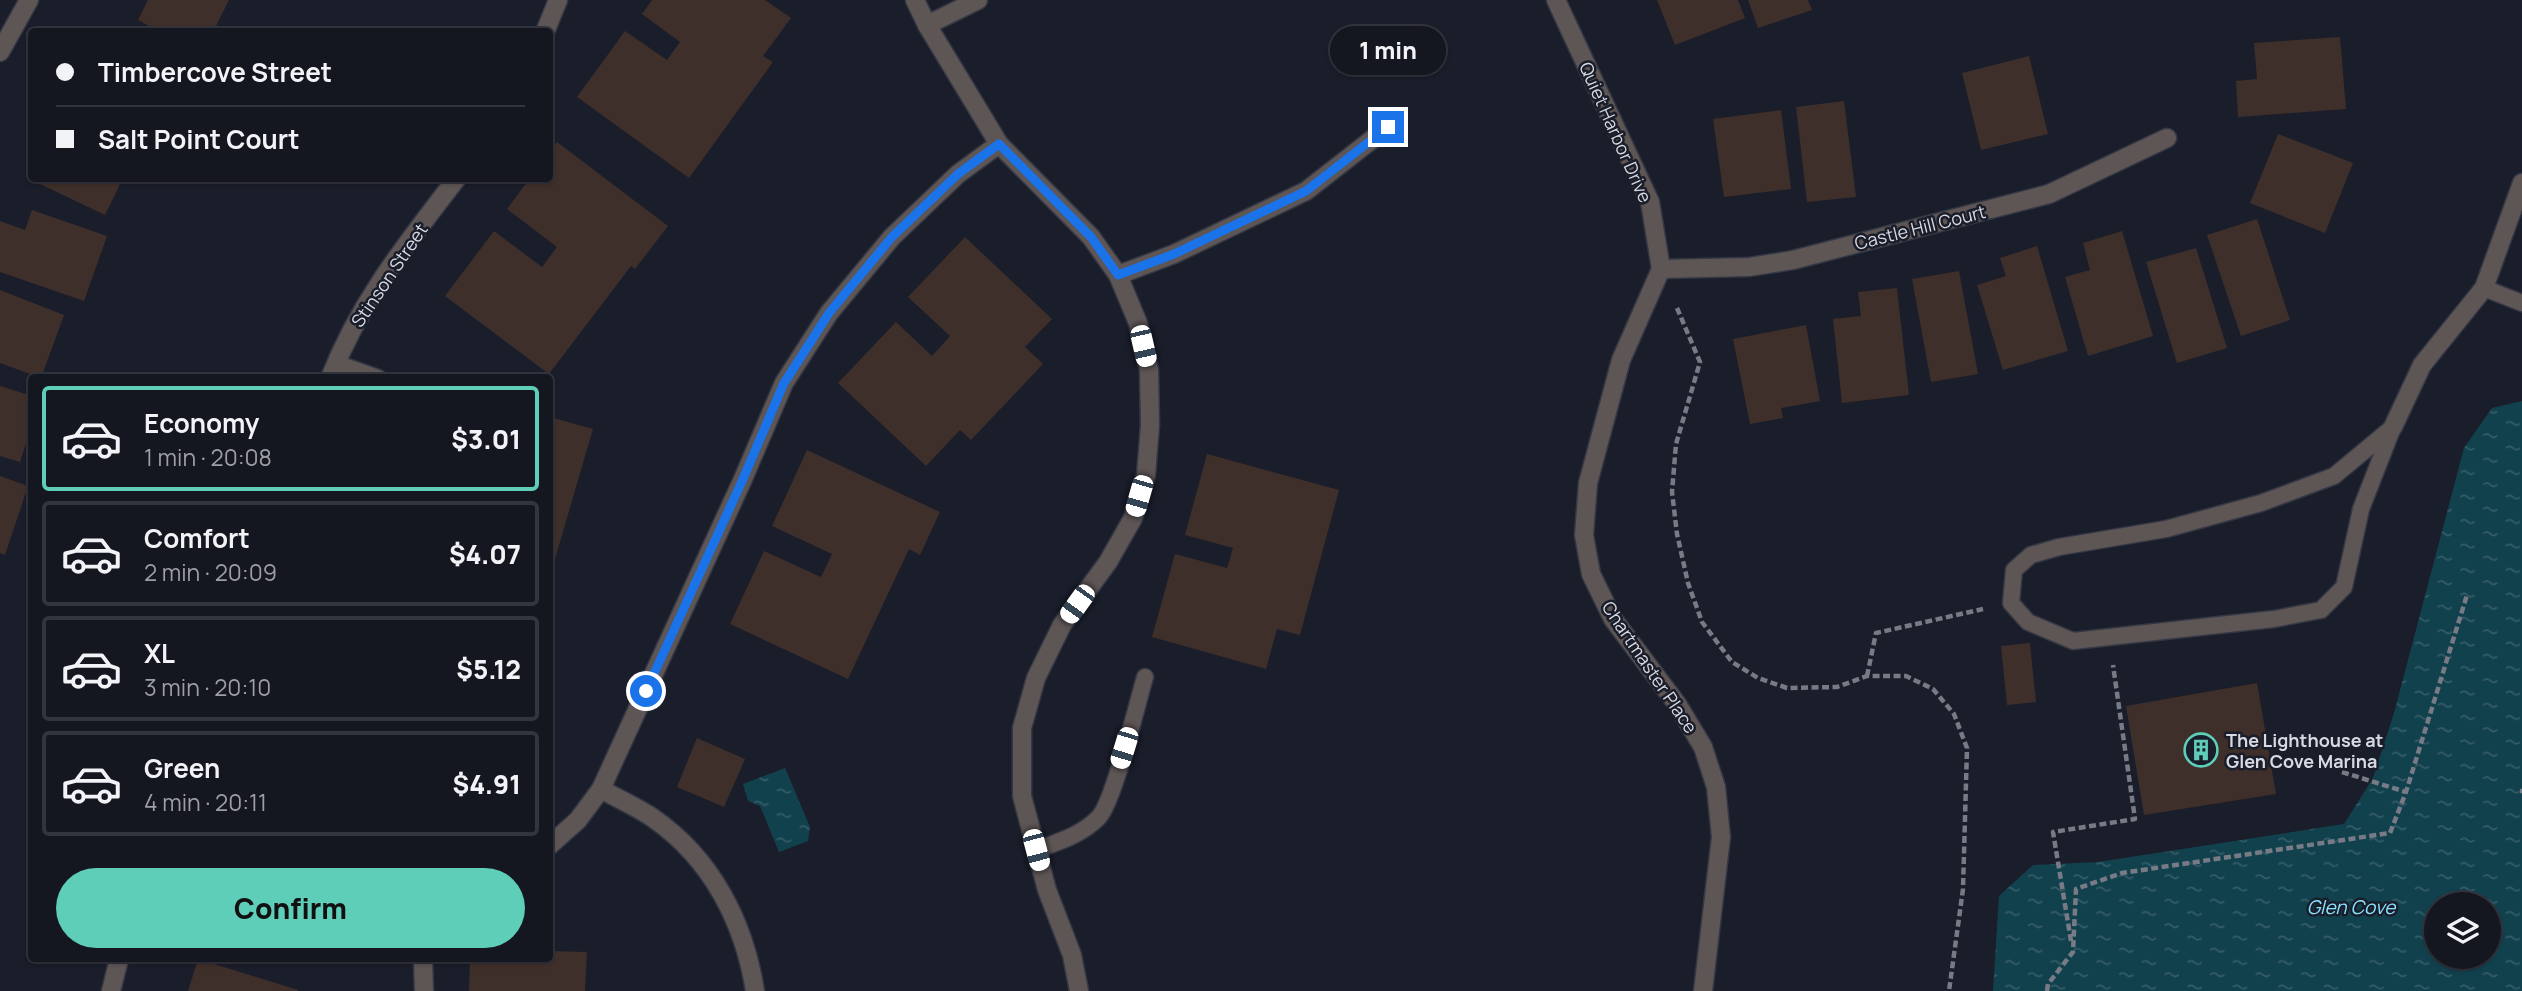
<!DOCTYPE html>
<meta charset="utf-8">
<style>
body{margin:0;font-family:Manrope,sans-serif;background:#21232d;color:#f1f3f6;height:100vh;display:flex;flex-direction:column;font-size:26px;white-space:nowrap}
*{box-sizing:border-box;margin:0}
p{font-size:23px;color:#9d9fa5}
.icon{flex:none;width:38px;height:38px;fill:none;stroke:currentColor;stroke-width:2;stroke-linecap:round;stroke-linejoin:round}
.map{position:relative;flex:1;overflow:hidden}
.details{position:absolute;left:28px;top:374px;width:525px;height:588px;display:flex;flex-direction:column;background:#141620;border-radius:7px;box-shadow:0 2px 5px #0004,0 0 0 2px #33353e}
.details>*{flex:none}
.top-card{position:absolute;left:28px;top:28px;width:525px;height:154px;border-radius:7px;box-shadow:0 2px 5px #0004,0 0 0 2px #33353e;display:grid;align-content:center;height:154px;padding:0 28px;background:#141620}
.buttons{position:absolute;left:2424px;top:892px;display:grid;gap:14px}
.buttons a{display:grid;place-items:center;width:77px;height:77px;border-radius:50%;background:#141620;box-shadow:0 2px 5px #0004,0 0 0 2px #33353e;font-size:35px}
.end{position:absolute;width:32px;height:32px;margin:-16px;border:9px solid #1a73e8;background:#fff;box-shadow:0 0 0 4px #fff}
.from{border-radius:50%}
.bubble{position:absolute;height:49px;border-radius:24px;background:#141620;box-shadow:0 2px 5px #0004,0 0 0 2px #33353e;font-size:23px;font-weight:800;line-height:49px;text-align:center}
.car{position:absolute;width:21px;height:42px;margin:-21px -10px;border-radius:9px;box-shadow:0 0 5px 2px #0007;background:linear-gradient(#fff 24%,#345 0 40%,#fff 0 76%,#345 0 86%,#fff 0)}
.top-card b{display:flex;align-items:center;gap:24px;height:66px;font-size:26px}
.top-card b+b{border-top:2px solid #33353e}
.top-card i{width:18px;height:18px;background:#f1f3f6}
ul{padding:12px 0 0;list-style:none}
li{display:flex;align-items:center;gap:21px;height:105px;margin:0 14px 10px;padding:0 14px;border:4px solid #33353e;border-radius:7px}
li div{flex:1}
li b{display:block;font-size:26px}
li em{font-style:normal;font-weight:800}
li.selected{border-color:#5eceb8}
li>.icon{width:63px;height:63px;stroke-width:1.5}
.action{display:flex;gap:14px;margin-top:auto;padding:14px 28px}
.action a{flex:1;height:80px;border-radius:42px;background:#5eceb8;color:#111;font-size:28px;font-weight:800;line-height:80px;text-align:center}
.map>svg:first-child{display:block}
</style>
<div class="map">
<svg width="2522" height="991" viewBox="0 0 2522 991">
<defs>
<pattern id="water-ripples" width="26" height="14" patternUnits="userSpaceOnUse" patternTransform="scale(1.75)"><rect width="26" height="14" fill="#12414e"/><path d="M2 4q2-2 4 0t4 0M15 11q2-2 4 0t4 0" fill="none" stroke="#345c67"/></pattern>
</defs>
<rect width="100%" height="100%" fill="#1a1d2a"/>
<g fill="url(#water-ripples)" fill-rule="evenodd">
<path d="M2522 401V991H1993L1999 896 2033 865 2098 862 2344 824 2373 778 2394 713 2464 448 2492 408ZM2436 905H2488V957H2436Z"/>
<polygon points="785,768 810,827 808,841 779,852 760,806 748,801 743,784"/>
</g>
<g fill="#3f2f2a">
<polygon points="148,0 229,0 213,32 160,32 138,20"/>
<polygon points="652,0 765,0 791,18 763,56 773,62 689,178 577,97 625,31 667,60 680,42 642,14"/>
<polygon points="1657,0 1738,0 1745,18 1675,45"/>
<polygon points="1748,0 1808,0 1812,10 1758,28"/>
<polygon points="2340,37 2346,109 2238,117 2236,81 2257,79 2254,43"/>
<polygon points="2029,56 2048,134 1981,150 1962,73"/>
<polygon points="1844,101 1856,197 1807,202 1796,107"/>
<polygon points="1781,110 1791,189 1724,197 1713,119"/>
<polygon points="2278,134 2353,163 2325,233 2250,203"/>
<polygon points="557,142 668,226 635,269 631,266 549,374 445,296 494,231 542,267 557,247 507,209 530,178 550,178 550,153"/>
<polygon points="43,178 123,178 105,215 40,184"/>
<polygon points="32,210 107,236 84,301 0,272 0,221 25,230"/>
<polygon points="2257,219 2290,320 2241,336 2207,235"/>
<polygon points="2122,231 2153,336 2088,356 2065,277 2090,270 2083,243"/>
<polygon points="965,237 1052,319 1025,347 1043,364 971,440 960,430 926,466 838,383 896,322 932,356 950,336 908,297"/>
<polygon points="2037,246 2068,351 2003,370 1977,285 2006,276 2000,258"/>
<polygon points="2196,248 2227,348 2177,363 2146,262"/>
<polygon points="1959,271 1978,374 1931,382 1912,279"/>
<polygon points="1897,288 1909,395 1842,403 1833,319 1861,316 1858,292"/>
<polygon points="0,290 64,315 41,378 0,363"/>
<polygon points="1806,325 1820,401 1781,408 1783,418 1750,424 1733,339"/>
<polygon points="0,386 32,396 32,425 20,462 0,456"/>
<polygon points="550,417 593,429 550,576"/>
<polygon points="807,450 940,512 920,555 909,549 848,679 730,624 764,551 821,577 832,554 772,526"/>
<polygon points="1207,454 1339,490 1300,635 1277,629 1266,669 1152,637 1175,554 1227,568 1233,548 1185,535"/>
<polygon points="0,476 28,486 5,555 0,553"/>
<polygon points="2030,643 2036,702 2007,705 2001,646"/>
<polygon points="2257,683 2276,794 2144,815 2126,706"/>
<polygon points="697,738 745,759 724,807 677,787"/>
<polygon points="550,951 587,952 585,991 469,991 470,959 550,959"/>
<polygon points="198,959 298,990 298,991 188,991"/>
</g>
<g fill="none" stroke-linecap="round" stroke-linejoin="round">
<defs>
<g id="lane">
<polyline points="2484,288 2522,303"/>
<polyline points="336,363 378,378"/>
<polygon points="2393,427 2361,509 2344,587 2321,610 2274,619 2073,641 2028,622 2011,603 2014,570 2031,555 2059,547 2166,529 2261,503 2334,476"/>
<path d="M1036 850C1058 842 1082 835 1099 817 1114 801 1137 704 1145 677"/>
</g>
<g id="street">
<polyline points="915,0 927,25 999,144 1091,237 1118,275 1138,323 1149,370 1150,425 1146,475 1133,518 1108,562 1062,625 1036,678 1022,728 1022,796 1047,890 1072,955 1079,991"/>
<polyline points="1556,0 1650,202 1661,269"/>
<polyline points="927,25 978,0"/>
<polyline points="545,32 558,0"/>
<polyline points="0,52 29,0"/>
<polyline points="1661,269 1621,360 1588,483 1584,535 1591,574 1613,619 1677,704 1703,747 1716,787 1721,837 1703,991"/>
<polyline points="1661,269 1749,267 1793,260 2049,194 2167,138"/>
<polyline points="1118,275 1174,254 1306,191 1388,127"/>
<path d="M330 378C360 301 407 243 457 178"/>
<polyline points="2393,427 2422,365 2484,288 2522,183"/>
<path d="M601 789C618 799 637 807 653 818 712 859 744 922 755 991"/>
<polyline points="550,845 578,820 601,789 743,479 784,383 829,313 892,237 958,174 999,144"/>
<polyline points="423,959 424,991"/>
<polyline points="111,991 119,959"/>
</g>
</defs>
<use href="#lane" stroke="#343744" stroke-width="19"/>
<use href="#street" stroke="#343744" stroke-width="21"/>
<g stroke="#787b86" stroke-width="4.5" stroke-dasharray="7 3.5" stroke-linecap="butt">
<polyline points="1677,308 1700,362 1676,444 1672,492 1677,534 1688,583 1702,622 1732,662 1758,678 1787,688 1837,687 1867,676 1906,676 1933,689 1954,714 1967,748 1963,889 1949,991"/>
<polyline points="1867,676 1876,633 1983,609"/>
<polyline points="2342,772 2406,792"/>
<polyline points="2520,791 2522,791"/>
<polyline points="2071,941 2053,832 2135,819 2113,665"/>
<polyline points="2047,991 2048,984 2073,952 2076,889 2122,873 2390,833 2406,792 2467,595"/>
</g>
<use href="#lane" stroke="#5e5555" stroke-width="16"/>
<use href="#street" stroke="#5e5555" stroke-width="18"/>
</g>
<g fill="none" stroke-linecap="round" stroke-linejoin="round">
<polyline stroke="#1a73e8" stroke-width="9" points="646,691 743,479 784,383 799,360 829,313 892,237 958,174 999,144 1091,237 1118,275 1174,254 1306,191 1388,127"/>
</g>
<defs>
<symbol id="building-ring" viewBox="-11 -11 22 22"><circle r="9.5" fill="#1a1d2a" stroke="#5eceb8" stroke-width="1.5"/><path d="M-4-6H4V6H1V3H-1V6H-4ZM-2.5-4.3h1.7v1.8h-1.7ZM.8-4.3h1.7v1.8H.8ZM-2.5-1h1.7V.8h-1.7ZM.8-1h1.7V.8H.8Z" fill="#5eceb8"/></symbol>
</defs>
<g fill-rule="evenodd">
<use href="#building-ring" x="2182" y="731" width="38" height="38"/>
</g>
<g text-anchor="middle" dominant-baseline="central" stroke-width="5" stroke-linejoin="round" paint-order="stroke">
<g font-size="18" fill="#d7dae2" stroke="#1a1d2a">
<text transform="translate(1616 132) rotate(66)">Quiet Harbor Drive</text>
<text transform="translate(1920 227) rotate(-14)">Castle Hill Court</text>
<text transform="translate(389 275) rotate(-56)">Stinson Street</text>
<text transform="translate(1650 667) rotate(56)">Chartmaster Place</text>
</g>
<g font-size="18" font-weight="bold" fill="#d7dae2" stroke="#1a1d2a" text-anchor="start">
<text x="2226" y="740">The Lighthouse at<tspan x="2226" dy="21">Glen Cove Marina</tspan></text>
</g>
<g font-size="19" font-style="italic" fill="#87e2fe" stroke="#1a1d2a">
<text x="2351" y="907">Glen Cove</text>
</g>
</g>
</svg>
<div class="buttons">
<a><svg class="icon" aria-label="layers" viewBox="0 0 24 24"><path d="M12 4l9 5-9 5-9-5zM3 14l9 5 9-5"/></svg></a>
</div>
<i class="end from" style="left:646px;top:691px"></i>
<i class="end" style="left:1388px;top:127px"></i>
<div class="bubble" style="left:1330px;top:26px;width:116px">1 min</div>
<i class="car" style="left:1143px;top:346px;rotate:167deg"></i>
<i class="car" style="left:1139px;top:496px;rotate:196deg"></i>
<i class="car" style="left:1077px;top:604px;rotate:216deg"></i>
<i class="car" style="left:1124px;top:748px;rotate:197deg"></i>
<i class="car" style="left:1036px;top:850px;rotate:165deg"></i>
<div class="top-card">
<b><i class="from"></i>Timbercove Street</b>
<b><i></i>Salt Point Court</b>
</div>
<section class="details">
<ul>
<li class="selected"><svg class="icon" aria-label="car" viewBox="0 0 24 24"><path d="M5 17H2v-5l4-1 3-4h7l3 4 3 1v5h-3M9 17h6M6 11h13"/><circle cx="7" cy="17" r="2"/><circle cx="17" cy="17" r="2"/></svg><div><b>Economy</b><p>1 min · 20:08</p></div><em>$3.01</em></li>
<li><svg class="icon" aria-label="car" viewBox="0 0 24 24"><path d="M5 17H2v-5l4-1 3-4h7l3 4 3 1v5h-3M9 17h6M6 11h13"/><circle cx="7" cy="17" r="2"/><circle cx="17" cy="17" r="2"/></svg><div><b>Comfort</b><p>2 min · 20:09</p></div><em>$4.07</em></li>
<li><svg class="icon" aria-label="car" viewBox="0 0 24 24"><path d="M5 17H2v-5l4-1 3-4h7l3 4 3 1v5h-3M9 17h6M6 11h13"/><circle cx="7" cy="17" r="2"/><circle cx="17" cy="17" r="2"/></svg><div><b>XL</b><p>3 min · 20:10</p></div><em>$5.12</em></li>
<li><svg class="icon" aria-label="car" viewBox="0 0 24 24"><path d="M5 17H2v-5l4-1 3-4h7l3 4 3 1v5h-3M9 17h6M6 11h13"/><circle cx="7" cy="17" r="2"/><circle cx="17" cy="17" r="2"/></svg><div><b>Green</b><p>4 min · 20:11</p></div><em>$4.91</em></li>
</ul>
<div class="action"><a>Confirm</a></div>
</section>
</div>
